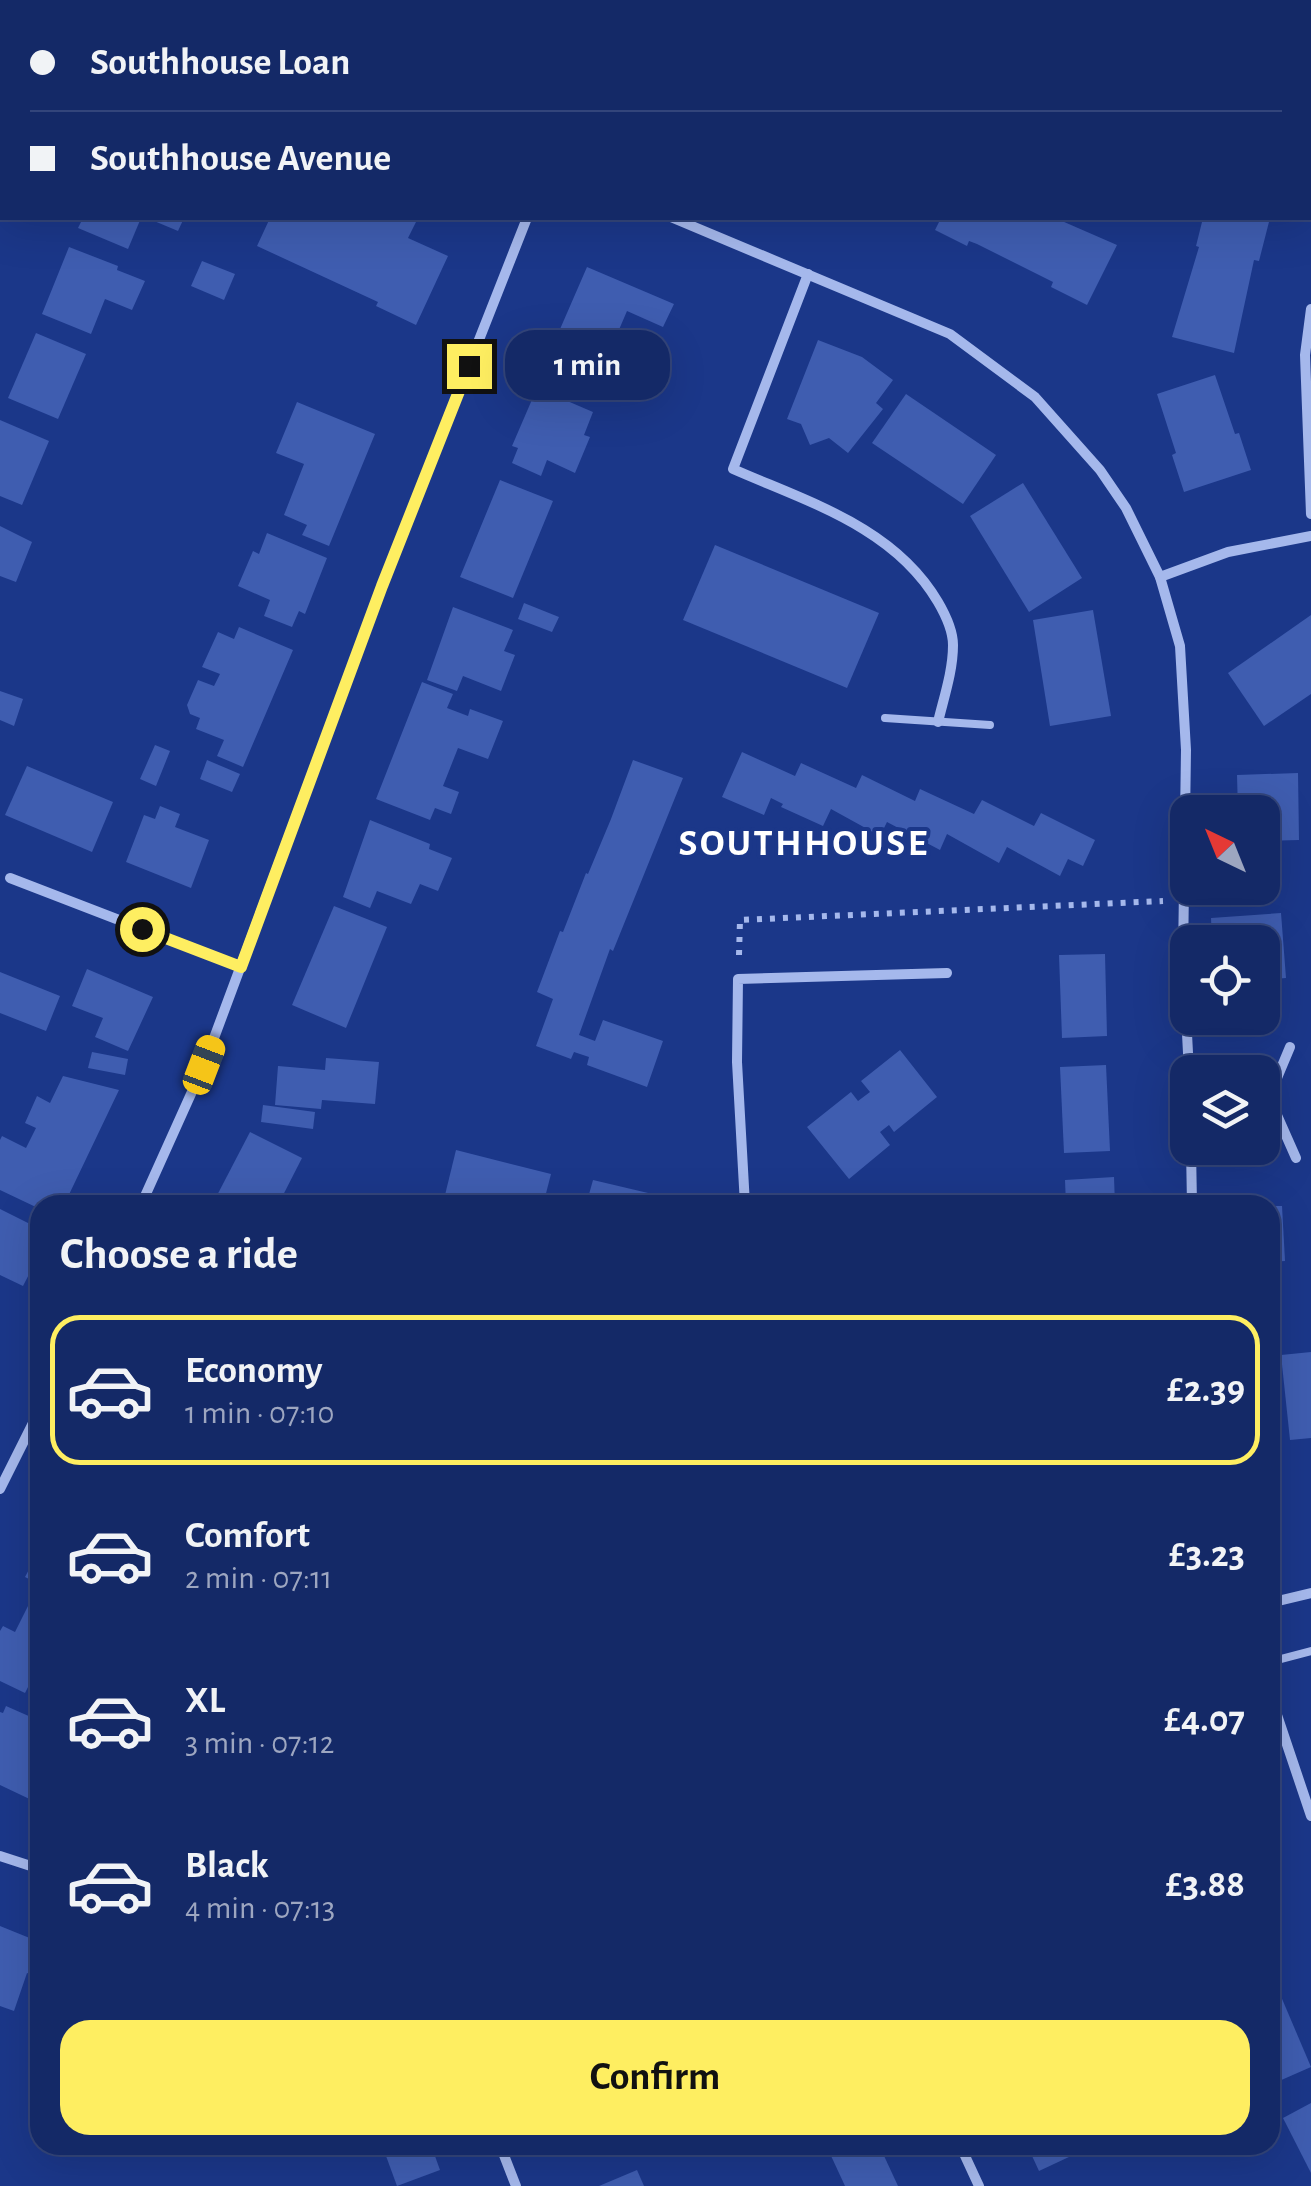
<!DOCTYPE html>
<meta charset="utf-8">
<style>
body{margin:0;font-family:"Alegreya Sans",sans-serif;background:#1d316d;color:#f1f3f6;height:100vh;display:flex;flex-direction:column;font-size:38px;white-space:nowrap}
*{box-sizing:border-box;margin:0}
p{font-size:32px;color:#9da6c0}
.icon{flex:none;width:55px;height:55px;fill:none;stroke:currentColor;stroke-width:2;stroke-linecap:round;stroke-linejoin:round}
.map{position:relative;flex:1;overflow:hidden}
.drawer{position:absolute;left:30px;top:1195px;width:1250px;height:960px;display:flex;flex-direction:column;background:#142967;border-radius:30px;box-shadow:0 10px 40px #0002,0 0 0 2px #33457b}
.drawer>*{flex:none}
.hud{position:absolute;left:0px;top:0px;width:1312px;height:220px;box-shadow:0 10px 40px #0002,0 0 0 2px #33457b;display:grid;align-content:center;height:220px;padding:0 30px;background:#142967}
.needle{width:65px;rotate:317deg}
.buttons{position:absolute;left:1170px;top:795px;display:grid;gap:20px}
.buttons a{display:grid;place-items:center;width:110px;height:110px;border-radius:20px;background:#142967;box-shadow:0 10px 40px #0002,0 0 0 2px #33457b;font-size:50px}
.end{position:absolute;width:45px;height:45px;margin:-22px;border:12px solid #feee61;background:#111;box-shadow:0 0 0 5px #111}
.from{border-radius:50%}
.bubble{position:absolute;height:70px;border-radius:30px;background:#142967;box-shadow:0 10px 40px #0002,0 0 0 2px #33457b;font-size:32px;font-weight:600;line-height:70px;text-align:center}
.car{position:absolute;width:30px;height:60px;margin:-30px -15px;border-radius:12px;box-shadow:0 0 8px 2px #0007;background:linear-gradient(#f5c518 24%,#345 0 40%,#f5c518 0 76%,#345 0 86%,#f5c518 0)}
.hud b{display:flex;align-items:center;gap:35px;height:95px;font-size:38px}
.hud b+b{border-top:2px solid #33457b}
.hud i{width:25px;height:25px;background:#f1f3f6}
ul{padding:0;list-style:none}
li{display:flex;align-items:center;gap:30px;height:150px;margin:0 20px 15px;padding:0 10px;border:5px solid transparent;border-radius:30px}
li div{flex:1}
li b{display:block;font-size:38px}
li em{font-style:normal;font-weight:600}
li.selected{border-color:#feee61}
li>.icon{width:90px;height:90px;stroke-width:1.5}
h2{padding:0 30px;font-size:45px;line-height:120px}
.button{display:flex;gap:20px;margin-top:auto;padding:20px 30px}
.button a{flex:1;height:115px;border-radius:30px;background:#feee61;color:#111;font-size:40px;font-weight:600;line-height:115px;text-align:center}
.map>svg:first-child{display:block}
</style>
<div class="map">
<svg width="1311" height="2186" viewBox="0 0 1311 2186">
<rect width="100%" height="100%" fill="#1b3789"/>
<g fill="#3f5db0">
<polygon points="83,218 141,218 128,249 78,228"/>
<polygon points="147,218 184,218 178,231"/>
<polygon points="270,218 418,218 408,238 448,256 416,325 376,306 378,302 257,246"/>
<polygon points="941,218 1055,218 1117,245 1087,305 1051,287 1053,282 977,244 969,241 967,246 935,230"/>
<polygon points="1203,218 1270,218 1259,261 1254,260 1234,353 1172,337 1199,247 1196,246"/>
<polygon points="69,247 118,266 117,270 145,281 132,310 105,299 91,334 42,314"/>
<polygon points="202,261 235,274 224,300 191,286"/>
<polygon points="587,267 674,304 663,327 627,311 594,388 544,366"/>
<polygon points="36,333 86,354 58,419 8,398"/>
<polygon points="818,340 862,357 893,380 876,403 883,409 848,453 829,438 810,445 801,424 787,419"/>
<polygon points="1215,375 1235,434 1239,433 1251,470 1184,492 1172,455 1176,453 1157,394"/>
<polygon points="537,388 593,412 584,435 590,437 575,473 547,460 541,476 512,463 518,448 512,446"/>
<polygon points="906,394 996,455 963,504 872,443"/>
<polygon points="297,402 375,434 329,546 302,535 307,525 284,515 304,464 276,453"/>
<polygon points="0,420 49,441 22,505 0,496"/>
<polygon points="500,480 553,501 513,598 460,577"/>
<polygon points="1023,483 1082,578 1029,612 970,516"/>
<polygon points="0,526 32,542 16,582 0,576"/>
<polygon points="267,533 327,558 305,614 299,611 292,627 264,616 270,600 238,586 253,551 259,554"/>
<polygon points="715,545 879,613 847,688 683,620"/>
<polygon points="524,603 559,617 552,632 518,619"/>
<polygon points="453,607 513,630 504,651 515,655 501,691 463,676 457,691 427,680"/>
<polygon points="1093,610 1111,716 1050,726 1033,620"/>
<polygon points="1311,615 1311,694 1264,726 1228,673"/>
<polygon points="239,627 293,650 243,767 217,756 224,740 196,729 200,718 190,714 187,705 198,680 214,686 220,674 202,667 218,632 234,639"/>
<polygon points="422,682 453,694 447,708 468,716 470,709 503,721 488,759 458,748 443,786 459,792 451,814 435,808 430,820 376,799"/>
<polygon points="0,691 23,699 14,726 0,720"/>
<polygon points="155,745 170,751 156,786 140,779"/>
<polygon points="742,752 795,776 801,763 856,788 862,775 915,801 920,789 974,814 982,800 1034,826 1041,813 1095,840 1083,866 1068,859 1060,876 1007,847 999,863 947,834 940,850 887,822 880,836 831,809 823,826 781,807 783,804 771,798 764,815 722,797"/>
<polygon points="207,760 240,774 232,792 200,779"/>
<polygon points="633,760 683,778 613,951 610,949 579,1035 595,1041 603,1020 663,1041 647,1087 587,1065 589,1057 574,1052 571,1059 536,1046 553,999 537,992 560,931 563,932 586,873 588,874 611,819"/>
<polygon points="27,766 113,802 92,852 5,815"/>
<polygon points="1298,773 1299,840 1262,841 1262,812 1238,812 1237,775"/>
<polygon points="160,806 180,814 175,827 209,840 191,888 126,862 144,815 155,819"/>
<polygon points="370,820 430,844 429,849 452,858 438,891 420,884 411,904 377,891 370,908 343,897"/>
<polygon points="334,906 387,927 346,1028 292,1005"/>
<polygon points="1281,913 1286,978 1262,980 1262,942 1212,942 1211,918"/>
<polygon points="1105,954 1107,1036 1062,1038 1059,955"/>
<polygon points="87,969 153,997 128,1051 95,1037 103,1018 72,1006"/>
<polygon points="0,972 60,996 46,1031 0,1013"/>
<polygon points="900,1050 937,1097 894,1132 889,1125 880,1132 890,1145 849,1179 807,1127 851,1092 858,1101 870,1092 861,1081"/>
<polygon points="92,1052 128,1059 125,1075 88,1068"/>
<polygon points="326,1058 379,1062 375,1104 322,1100 321,1109 275,1105 278,1066 325,1070"/>
<polygon points="1106,1065 1110,1151 1064,1153 1060,1067"/>
<polygon points="63,1076 119,1090 64,1205 40,1205 40,1209 0,1190 0,1140 2,1136 26,1148 36,1128 25,1123 37,1096 50,1103"/>
<polygon points="263,1105 315,1112 313,1129 261,1122"/>
<polygon points="250,1132 302,1158 278,1205 212,1205"/>
<polygon points="456,1150 551,1174 543,1205 486,1205 445,1195"/>
<polygon points="1114,1177 1115,1205 1066,1205 1065,1180"/>
<polygon points="593,1180 682,1201 681,1205 586,1205"/>
<polygon points="1270,1206 1282,1206 1285,1261 1270,1262"/>
<polygon points="0,1209 40,1229 40,1253 23,1286 0,1275"/>
<polygon points="1311,1352 1311,1438 1290,1440 1281,1355"/>
<polygon points="40,1549 40,1683 32,1679 25,1693 0,1681 0,1631 3,1626 15,1632 39,1584 25,1577"/>
<polygon points="6,1706 40,1721 40,1804 0,1785 0,1712 3,1713"/>
<polygon points="0,1926 37,1941 35,1947 40,1948 40,1977 27,1973 14,2011 0,2006"/>
<polygon points="1277,1987 1311,2067 1270,2085 1270,1990"/>
<polygon points="1311,2103 1311,2173 1283,2118"/>
<polygon points="382,2145 431,2145 440,2170 397,2186"/>
<polygon points="566,2145 598,2145 570,2156"/>
<polygon points="826,2145 879,2145 898,2186 845,2186"/>
<polygon points="1027,2145 1084,2145 1086,2149 1039,2171"/>
<polygon points="637,2170 644,2186 599,2186"/>
</g>
<g fill="none" stroke-linecap="round" stroke-linejoin="round">
<polyline stroke="#a5b8ec" stroke-width="6" stroke-dasharray="5 8" stroke-linecap="butt" points="739,955 740,920 1163,901"/>
<g stroke="#a5b8ec" stroke-width="8">
<polyline points="885,718 990,725"/>
<polyline points="1270,1662 1311,1651"/>
</g>
<g stroke="#a5b8ec" stroke-width="10">
<polyline points="164,0 169,2"/>
<polyline points="1256,0 1262,2"/>
<polyline points="602,2 603,0"/>
<polyline points="1310,25 1311,26"/>
<polyline points="673,218 950,334 1035,397 1100,470 1126,508 1160,577 1180,646 1186,750 1183,957 1189,1072"/>
<path d="M808 274 733 469C808 502 894 527 938 602 945 614 953 631 953 645 953 671 944 697 938 722"/>
<polyline points="1311,309 1305,355 1311,514"/>
<polyline points="1160,577 1228,552 1311,536"/>
<polyline points="10,878 241,967"/>
<polyline points="1263,1097 1269,1097 1290,1047"/>
<polyline points="1269,1097 1296,1158"/>
<polyline points="1191,1148 1192,1205"/>
<polyline points="141,1205 204,1065 382,586 527,218"/>
<polyline points="745,1205 737,1062 738,979 947,973"/>
<polyline points="0,1489 40,1409"/>
<polyline points="1270,1603 1311,1593"/>
<polyline points="1270,1694 1311,1816"/>
<polyline points="0,1856 40,1869"/>
<polyline points="500,2145 516,2186"/>
<polyline points="960,2145 979,2186"/>
</g>
<g stroke="#d1dbf9" stroke-width="20">
<polyline points="73,2 74,0"/>
<polyline points="0,189 2,183"/>
</g>
</g>
<g fill="none" stroke-linecap="round" stroke-linejoin="round">
<polyline stroke="#feee61" stroke-width="12" points="142,929 241,967 382,586 469,366"/>
</g>
<g text-anchor="middle" dominant-baseline="central" stroke-width="8" stroke-linejoin="round" paint-order="stroke">
<g font-size="38" font-weight="bold" letter-spacing="2.5" fill="#fff" stroke="#1b3789">
<text x="804" y="844">SOUTHHOUSE</text>
</g>
</g>
</svg>
<div class="buttons">
<a><svg class="needle" viewBox="-14 -14 28 28"><path d="M0-13l5 13h-10z" fill="#e53935"/><path d="M0 13l5-13h-10z" fill="#9da6c0"/></svg></a>
<a><svg class="icon" aria-label="locate" viewBox="0 0 24 24"><circle cx="12" cy="12" r="6"/><path d="M12 2v4M12 18v4M2 12h4M18 12h4"/></svg></a>
<a><svg class="icon" aria-label="layers" viewBox="0 0 24 24"><path d="M12 4l9 5-9 5-9-5zM3 14l9 5 9-5"/></svg></a>
</div>
<i class="end from" style="left:142px;top:929px"></i>
<i class="end" style="left:469px;top:366px"></i>
<div class="bubble" style="left:505px;top:330px;width:165px">1 min</div>
<i class="car" style="left:204px;top:1065px;rotate:21deg"></i>
<div class="hud">
<b><i class="from"></i>Southhouse Loan</b>
<b><i></i>Southhouse Avenue</b>
</div>
<section class="drawer">
<h2>Choose a ride</h2>
<ul>
<li class="selected"><svg class="icon" aria-label="car" viewBox="0 0 24 24"><path d="M5 17H2v-5l4-1 3-4h7l3 4 3 1v5h-3M9 17h6M6 11h13"/><circle cx="7" cy="17" r="2"/><circle cx="17" cy="17" r="2"/></svg><div><b>Economy</b><p>1 min · 07:10</p></div><em>£2.39</em></li>
<li><svg class="icon" aria-label="car" viewBox="0 0 24 24"><path d="M5 17H2v-5l4-1 3-4h7l3 4 3 1v5h-3M9 17h6M6 11h13"/><circle cx="7" cy="17" r="2"/><circle cx="17" cy="17" r="2"/></svg><div><b>Comfort</b><p>2 min · 07:11</p></div><em>£3.23</em></li>
<li><svg class="icon" aria-label="car" viewBox="0 0 24 24"><path d="M5 17H2v-5l4-1 3-4h7l3 4 3 1v5h-3M9 17h6M6 11h13"/><circle cx="7" cy="17" r="2"/><circle cx="17" cy="17" r="2"/></svg><div><b>XL</b><p>3 min · 07:12</p></div><em>£4.07</em></li>
<li><svg class="icon" aria-label="car" viewBox="0 0 24 24"><path d="M5 17H2v-5l4-1 3-4h7l3 4 3 1v5h-3M9 17h6M6 11h13"/><circle cx="7" cy="17" r="2"/><circle cx="17" cy="17" r="2"/></svg><div><b>Black</b><p>4 min · 07:13</p></div><em>£3.88</em></li>
</ul>
<div class="button"><a>Confirm</a></div>
</section>
</div>
